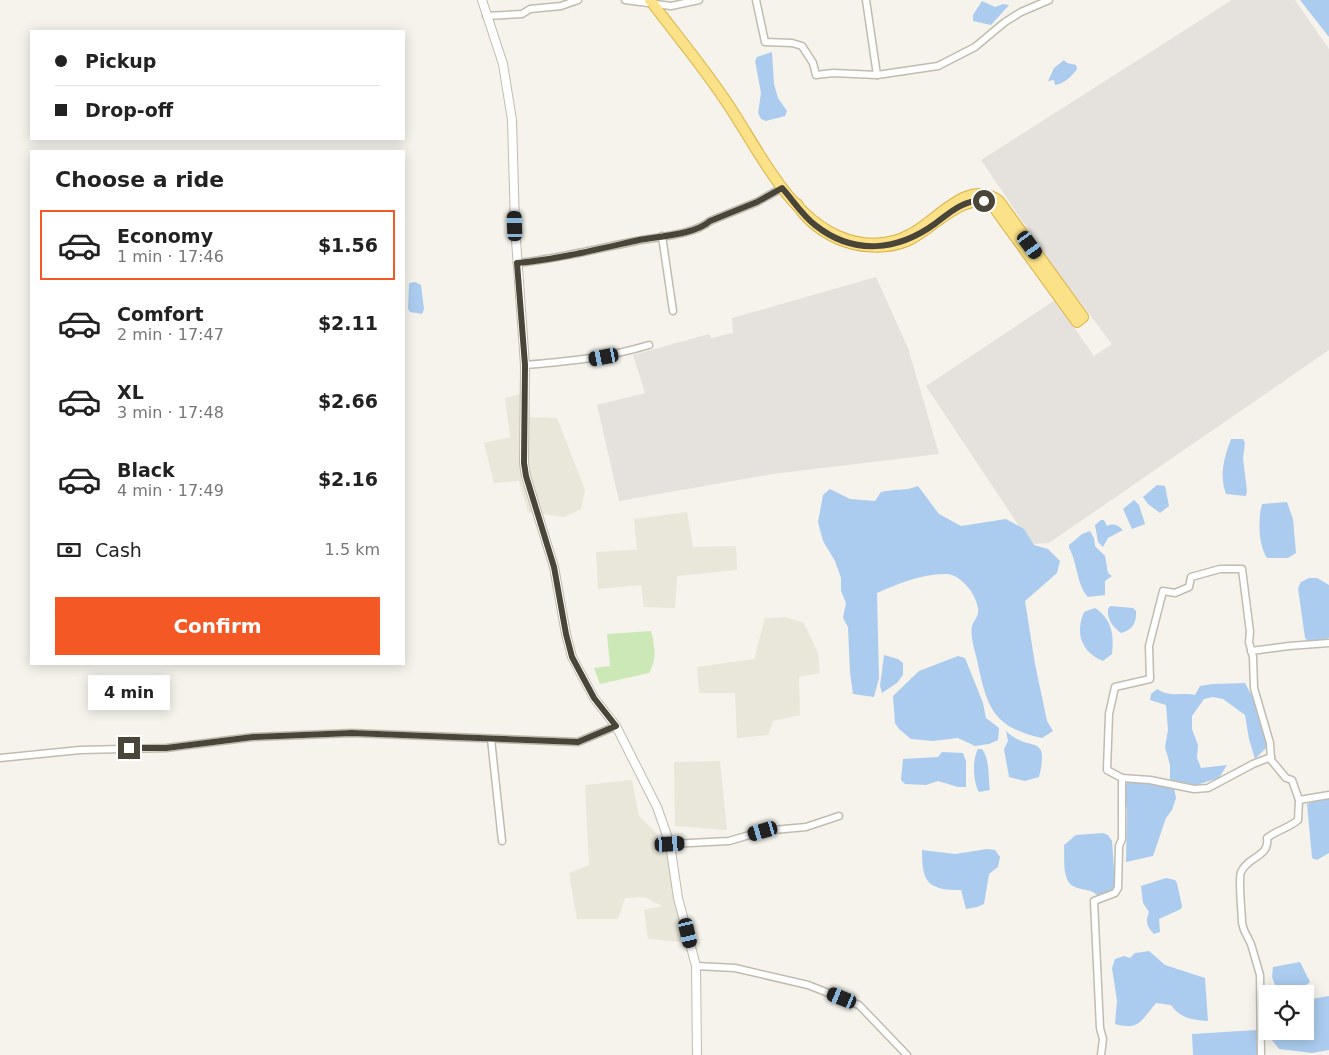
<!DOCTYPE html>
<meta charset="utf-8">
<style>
body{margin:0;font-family:"DejaVu Sans",sans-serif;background:#f6f6f6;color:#222;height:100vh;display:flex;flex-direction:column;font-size:19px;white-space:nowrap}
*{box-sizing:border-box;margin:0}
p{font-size:16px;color:#767676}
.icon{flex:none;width:28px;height:28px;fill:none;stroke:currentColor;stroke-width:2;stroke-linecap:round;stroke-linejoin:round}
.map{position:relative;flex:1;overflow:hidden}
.sheet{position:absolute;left:30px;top:150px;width:375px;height:515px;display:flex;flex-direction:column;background:#fff;border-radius:0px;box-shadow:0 2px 12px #0003}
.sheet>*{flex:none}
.guide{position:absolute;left:30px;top:30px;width:375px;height:110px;border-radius:0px;box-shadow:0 2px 12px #0003;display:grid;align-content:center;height:110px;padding:0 25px;background:#fff}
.controls{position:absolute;left:1259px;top:985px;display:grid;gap:10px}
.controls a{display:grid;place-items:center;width:55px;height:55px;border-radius:0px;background:#fff;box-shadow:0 2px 12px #0003;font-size:25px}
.end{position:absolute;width:22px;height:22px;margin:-11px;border:6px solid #4a4539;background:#fff;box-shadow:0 0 0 2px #fff}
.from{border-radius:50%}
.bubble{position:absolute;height:35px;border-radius:0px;background:#fff;box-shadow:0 2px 12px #0003;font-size:16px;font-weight:600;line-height:35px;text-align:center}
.car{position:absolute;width:15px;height:30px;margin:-15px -8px;border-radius:6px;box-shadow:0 0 4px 1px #0007;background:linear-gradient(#222 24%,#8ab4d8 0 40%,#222 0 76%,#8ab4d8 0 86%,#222 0)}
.guide b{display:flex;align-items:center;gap:18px;height:48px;font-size:19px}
.guide b+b{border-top:1px solid #e0e0e0}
.guide i{width:12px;height:12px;background:#222}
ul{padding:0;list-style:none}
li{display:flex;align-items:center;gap:15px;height:70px;margin:0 10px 8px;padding:0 15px;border:2px solid transparent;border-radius:0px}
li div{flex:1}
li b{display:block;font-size:19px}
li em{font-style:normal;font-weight:600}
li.selected{border-color:#f45824}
li>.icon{width:45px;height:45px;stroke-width:1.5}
h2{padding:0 25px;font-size:22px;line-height:60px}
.pay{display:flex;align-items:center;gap:12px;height:55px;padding:0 25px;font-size:19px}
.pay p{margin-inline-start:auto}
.button{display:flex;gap:10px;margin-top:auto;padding:10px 25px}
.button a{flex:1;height:58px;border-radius:0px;background:#f45824;color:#fff;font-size:20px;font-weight:600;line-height:58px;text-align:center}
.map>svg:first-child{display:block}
</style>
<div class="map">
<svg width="1329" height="1055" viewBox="0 0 1329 1055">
<rect width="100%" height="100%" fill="#f5f3ec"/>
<g fill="#e9e6da">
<polygon points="529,392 530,417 557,418 585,490 581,509 564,517 528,512 519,481 494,483 484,443 510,437 505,398"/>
<polygon points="687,512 693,547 736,546 737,570 677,576 675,608 644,607 641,585 598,589 596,552 637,550 634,519"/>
<polygon points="785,617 804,623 818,653 820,673 799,677 800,715 773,721 768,735 737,738 735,693 699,693 697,667 754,659 765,618"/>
<polygon points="720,761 727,830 675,826 674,762"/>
<polygon points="632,780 639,816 657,834 668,860 682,942 648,939 644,910 662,906 644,897 625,898 618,919 577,919 569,873 589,865 585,785"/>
</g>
<g fill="#e5e2dd">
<polygon points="1232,0 1295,0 1329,49 1329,350 1049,543 1031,544 926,386 1055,300 1094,356 1112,344 1056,271 981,160"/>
<polygon points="876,277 908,348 939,454 773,474 619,501 597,405 645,393 633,355 709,334 711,338 733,333 732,318"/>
</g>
<path fill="#cce8b6" d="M651 631C655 646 657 660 649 673L600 684 594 668 610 666 607 634Z"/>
<g fill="#abccef">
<polygon points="1300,0 1329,0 1329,37"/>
<polygon points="982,1 995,7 1003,4 1009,5 991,25 973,21 973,15"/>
<polygon points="772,52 774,84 778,98 787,111 785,116 766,121 761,119 758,113 761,93 755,61 757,57"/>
<path d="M1064 60 1067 63 1076 65 1077 69C1072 76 1064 84 1055 85L1054 80 1048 81 1054 68Z"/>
<polygon points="415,282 421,285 424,309 422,314 410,312 408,309 409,283"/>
<path d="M1231 439H1243L1245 443 1243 458 1247 491 1246 496 1226 494C1219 475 1224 458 1231 439Z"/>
<polygon points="1157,485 1165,486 1169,506 1160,513 1148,504 1143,497"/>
<path d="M918 486 939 514 961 526 1006 519 1024 529 1034 545 1048 549 1060 561 1057 573 1025 601 1035 664 1047 721 1053 731 1042 738C992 727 987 707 977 660 975 651 970 636 972 626 973 622 978 617 978 612 979 606 974 596 971 591 966 584 956 574 947 574 924 573 897 584 877 593L879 678 874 697 853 694 850 673 848 627 843 618 846 603 841 591V578L835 561 823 541 818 522 823 495 830 489 850 499 875 501 881 492C894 489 906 491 918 486Z"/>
<polygon points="1134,500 1139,505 1145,524 1132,529 1123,509"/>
<path d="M1287 502 1293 519 1296 553 1288 558H1267C1258 544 1258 519 1262 504Z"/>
<path d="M1101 520H1104L1107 526C1113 523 1118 525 1123 530L1108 538 1103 547 1098 542 1095 525Z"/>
<path d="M1090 531 1094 538 1095 546 1105 556 1108 573 1112 576 1105 581V595L1088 597C1076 584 1078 563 1069 548V545L1082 534Z"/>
<polygon points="1309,578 1317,578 1329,585 1329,638 1310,643 1305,638 1298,588 1301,582"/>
<path d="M1110 606 1133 608 1136 611C1137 623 1132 630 1121 633 1113 627 1107 620 1108 609Z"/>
<path d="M1095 608C1112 619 1114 635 1112 654L1103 661C1081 652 1075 633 1084 612Z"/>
<polygon points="884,655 898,659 903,663 903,675 897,683 882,693 880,686"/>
<polygon points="958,656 965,658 983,703 986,718 999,728 998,740 989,744 975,746 958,738 933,741 911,739 899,729 895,723 893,696 919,671"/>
<path d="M1245 683 1253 698 1268 746 1255 759 1249 739 1245 715 1223 699 1213 697 1204 699 1192 716V729L1198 745 1197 758 1201 768 1227 765 1219 778 1190 787 1170 781V765L1165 747 1168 730 1166 705 1150 700 1151 694 1157 689C1171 698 1180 692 1195 695L1200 686 1213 684Z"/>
<path d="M1006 731C1030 754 1050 731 1039 777L1025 781 1009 777 1004 749 1008 741Z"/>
<path d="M978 749H982C990 759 988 778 990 790L979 792C973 782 972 760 978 749Z"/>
<polygon points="942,752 963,753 966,761 966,787 958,787 938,781 926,785 905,784 901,780 903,759 938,757"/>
<polygon points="1128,781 1140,781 1174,787 1176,798 1172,810 1166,818 1153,856 1126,862 1127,808 1122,794"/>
<polygon points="1329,796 1329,853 1317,860 1312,858 1307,804"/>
<path d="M1103 833 1108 835 1112 841 1115 883 1113 890 1097 895C1089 888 1084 891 1075 887 1061 882 1065 857 1064 845L1076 835Z"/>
<path d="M987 849 995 850 1000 857 998 867 989 874 984 904 977 907 966 909 961 890C928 890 922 883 922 850L955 854Z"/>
<path d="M1166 878 1175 880 1177 883 1182 906 1181 909 1159 919 1160 932 1154 934C1147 927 1145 922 1149 912L1143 903 1141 886Z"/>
<path d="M1149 951 1165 965 1205 978 1208 1021C1192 1020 1180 1018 1171 1005L1156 1003C1141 1020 1140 1031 1115 1024L1117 1001 1112 968 1115 959 1124 956 1130 958 1135 953Z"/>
<path d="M1300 962 1310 982C1300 991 1285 992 1275 985L1272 977 1273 967Z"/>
<polygon points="1329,996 1329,1050 1312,1053 1279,1049 1272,1040 1273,1031 1305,1031 1305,1000"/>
<polygon points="1257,1030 1258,1055 1193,1055 1192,1034"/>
</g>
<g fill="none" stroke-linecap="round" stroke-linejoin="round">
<defs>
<g id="minor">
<polyline points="625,0 671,6 699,0"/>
<polyline points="756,0 765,42 792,43 802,46 813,63 816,75 833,73 877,75 938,66 975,47 1005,22 1021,12 1049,0"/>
<polyline points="866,0 877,75"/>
<polyline points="486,16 522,14 530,9 561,6 578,0"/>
<polyline points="662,236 673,311"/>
<path d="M517 263C558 259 596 249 636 241 656 237 694 235 710 221L757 202 782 188"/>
<path d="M525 365C570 361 606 358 649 345"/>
<polyline points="1251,651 1289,646 1329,643"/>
<polyline points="491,739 502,841"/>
<polyline points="0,758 80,750 166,748 253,737 304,735 352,733 578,742 616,726"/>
<polyline points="1122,778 1150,780 1194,789 1208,788 1253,764 1271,757"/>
<polyline points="670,844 729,841 763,831 806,827 839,816"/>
<polyline points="696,966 735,968 808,985 859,1005 907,1055"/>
<polyline points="1101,1055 1103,1039 1100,1028 1094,901 1115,893 1118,888 1119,846 1122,839 1122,778 1107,770 1109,714 1115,687 1150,679 1149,646 1163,591 1175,593 1189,587 1191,577 1220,569 1242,569 1250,632 1249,642 1253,657 1254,688 1270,743 1271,760 1286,778 1292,780 1299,800"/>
<path d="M1261 1055 1260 975 1251 944 1244 930 1242 923C1242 913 1238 880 1241 872 1248 856 1270 857 1267 838 1277 830 1289 828 1298 820L1299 800 1329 795"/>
</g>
<polyline id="tertiary" points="482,0 503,64 512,120 515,226 525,365 524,463 526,476 554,567 566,634 572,657 594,698 616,726 657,807 670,844 678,898 696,966 697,1055"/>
<path id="trunk" d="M650 0C674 32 700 63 723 97 755 142 784 212 838 236 861 246 888 247 911 234 937 221 968 177 999 201L1083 317 1077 322 993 206C967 187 931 231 907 241 885 250 858 248 836 238 820 230 806 220 797 204"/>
</defs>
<use href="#minor" stroke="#c1bcae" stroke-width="9"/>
<use href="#tertiary" stroke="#c1bcae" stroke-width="10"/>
<use href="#trunk" stroke="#dab141" stroke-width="12"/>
<use href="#minor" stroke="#fff" stroke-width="6"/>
<use href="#tertiary" stroke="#fff" stroke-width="8"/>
<use href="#trunk" stroke="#fbe288" stroke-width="10"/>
</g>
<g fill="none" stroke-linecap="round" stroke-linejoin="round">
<path stroke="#4a4539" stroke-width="6" d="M129 748H166L253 737 352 733 578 742 616 726 594 698 572 657 566 634 554 567 526 476 524 463 525 365 517 263C559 259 599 249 639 240 660 236 694 235 710 221L757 202 782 188C793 200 802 215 815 225 854 256 898 251 936 223 950 212 965 199 984 201"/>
</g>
</svg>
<div class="controls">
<a><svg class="icon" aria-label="locate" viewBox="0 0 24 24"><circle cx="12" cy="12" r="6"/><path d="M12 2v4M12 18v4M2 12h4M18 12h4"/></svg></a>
</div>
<i class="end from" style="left:984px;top:201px"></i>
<i class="end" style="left:129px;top:748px"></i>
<div class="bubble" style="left:88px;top:675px;width:82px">4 min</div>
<i class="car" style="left:515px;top:226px;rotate:358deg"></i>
<i class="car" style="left:1030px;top:245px;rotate:144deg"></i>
<i class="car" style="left:604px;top:357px;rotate:259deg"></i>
<i class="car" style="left:763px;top:831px;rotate:254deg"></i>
<i class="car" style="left:670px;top:844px;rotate:87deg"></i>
<i class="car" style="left:688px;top:933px;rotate:167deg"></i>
<i class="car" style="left:842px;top:998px;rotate:292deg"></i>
<div class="guide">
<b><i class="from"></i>Pickup</b>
<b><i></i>Drop-off</b>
</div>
<section class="sheet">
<h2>Choose a ride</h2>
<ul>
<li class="selected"><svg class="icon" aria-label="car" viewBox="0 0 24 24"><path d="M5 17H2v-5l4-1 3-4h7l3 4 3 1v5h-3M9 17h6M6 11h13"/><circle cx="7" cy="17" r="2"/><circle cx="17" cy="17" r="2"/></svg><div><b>Economy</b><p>1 min · 17:46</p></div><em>$1.56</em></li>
<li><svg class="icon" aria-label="car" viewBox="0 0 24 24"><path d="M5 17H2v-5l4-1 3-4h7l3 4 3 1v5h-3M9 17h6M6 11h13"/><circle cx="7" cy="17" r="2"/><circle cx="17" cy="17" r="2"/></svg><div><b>Comfort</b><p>2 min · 17:47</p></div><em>$2.11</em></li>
<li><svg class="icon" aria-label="car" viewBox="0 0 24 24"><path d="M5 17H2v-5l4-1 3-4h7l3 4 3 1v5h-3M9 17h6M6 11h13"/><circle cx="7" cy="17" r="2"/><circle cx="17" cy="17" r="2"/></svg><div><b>XL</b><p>3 min · 17:48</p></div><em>$2.66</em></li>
<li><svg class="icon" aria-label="car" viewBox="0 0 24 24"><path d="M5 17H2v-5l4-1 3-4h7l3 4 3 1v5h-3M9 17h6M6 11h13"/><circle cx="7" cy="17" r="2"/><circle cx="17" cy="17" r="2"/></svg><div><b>Black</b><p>4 min · 17:49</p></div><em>$2.16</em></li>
</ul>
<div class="pay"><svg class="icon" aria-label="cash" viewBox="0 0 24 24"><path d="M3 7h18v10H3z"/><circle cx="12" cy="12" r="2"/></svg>Cash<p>1.5 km</p></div>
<div class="button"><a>Confirm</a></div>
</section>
</div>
